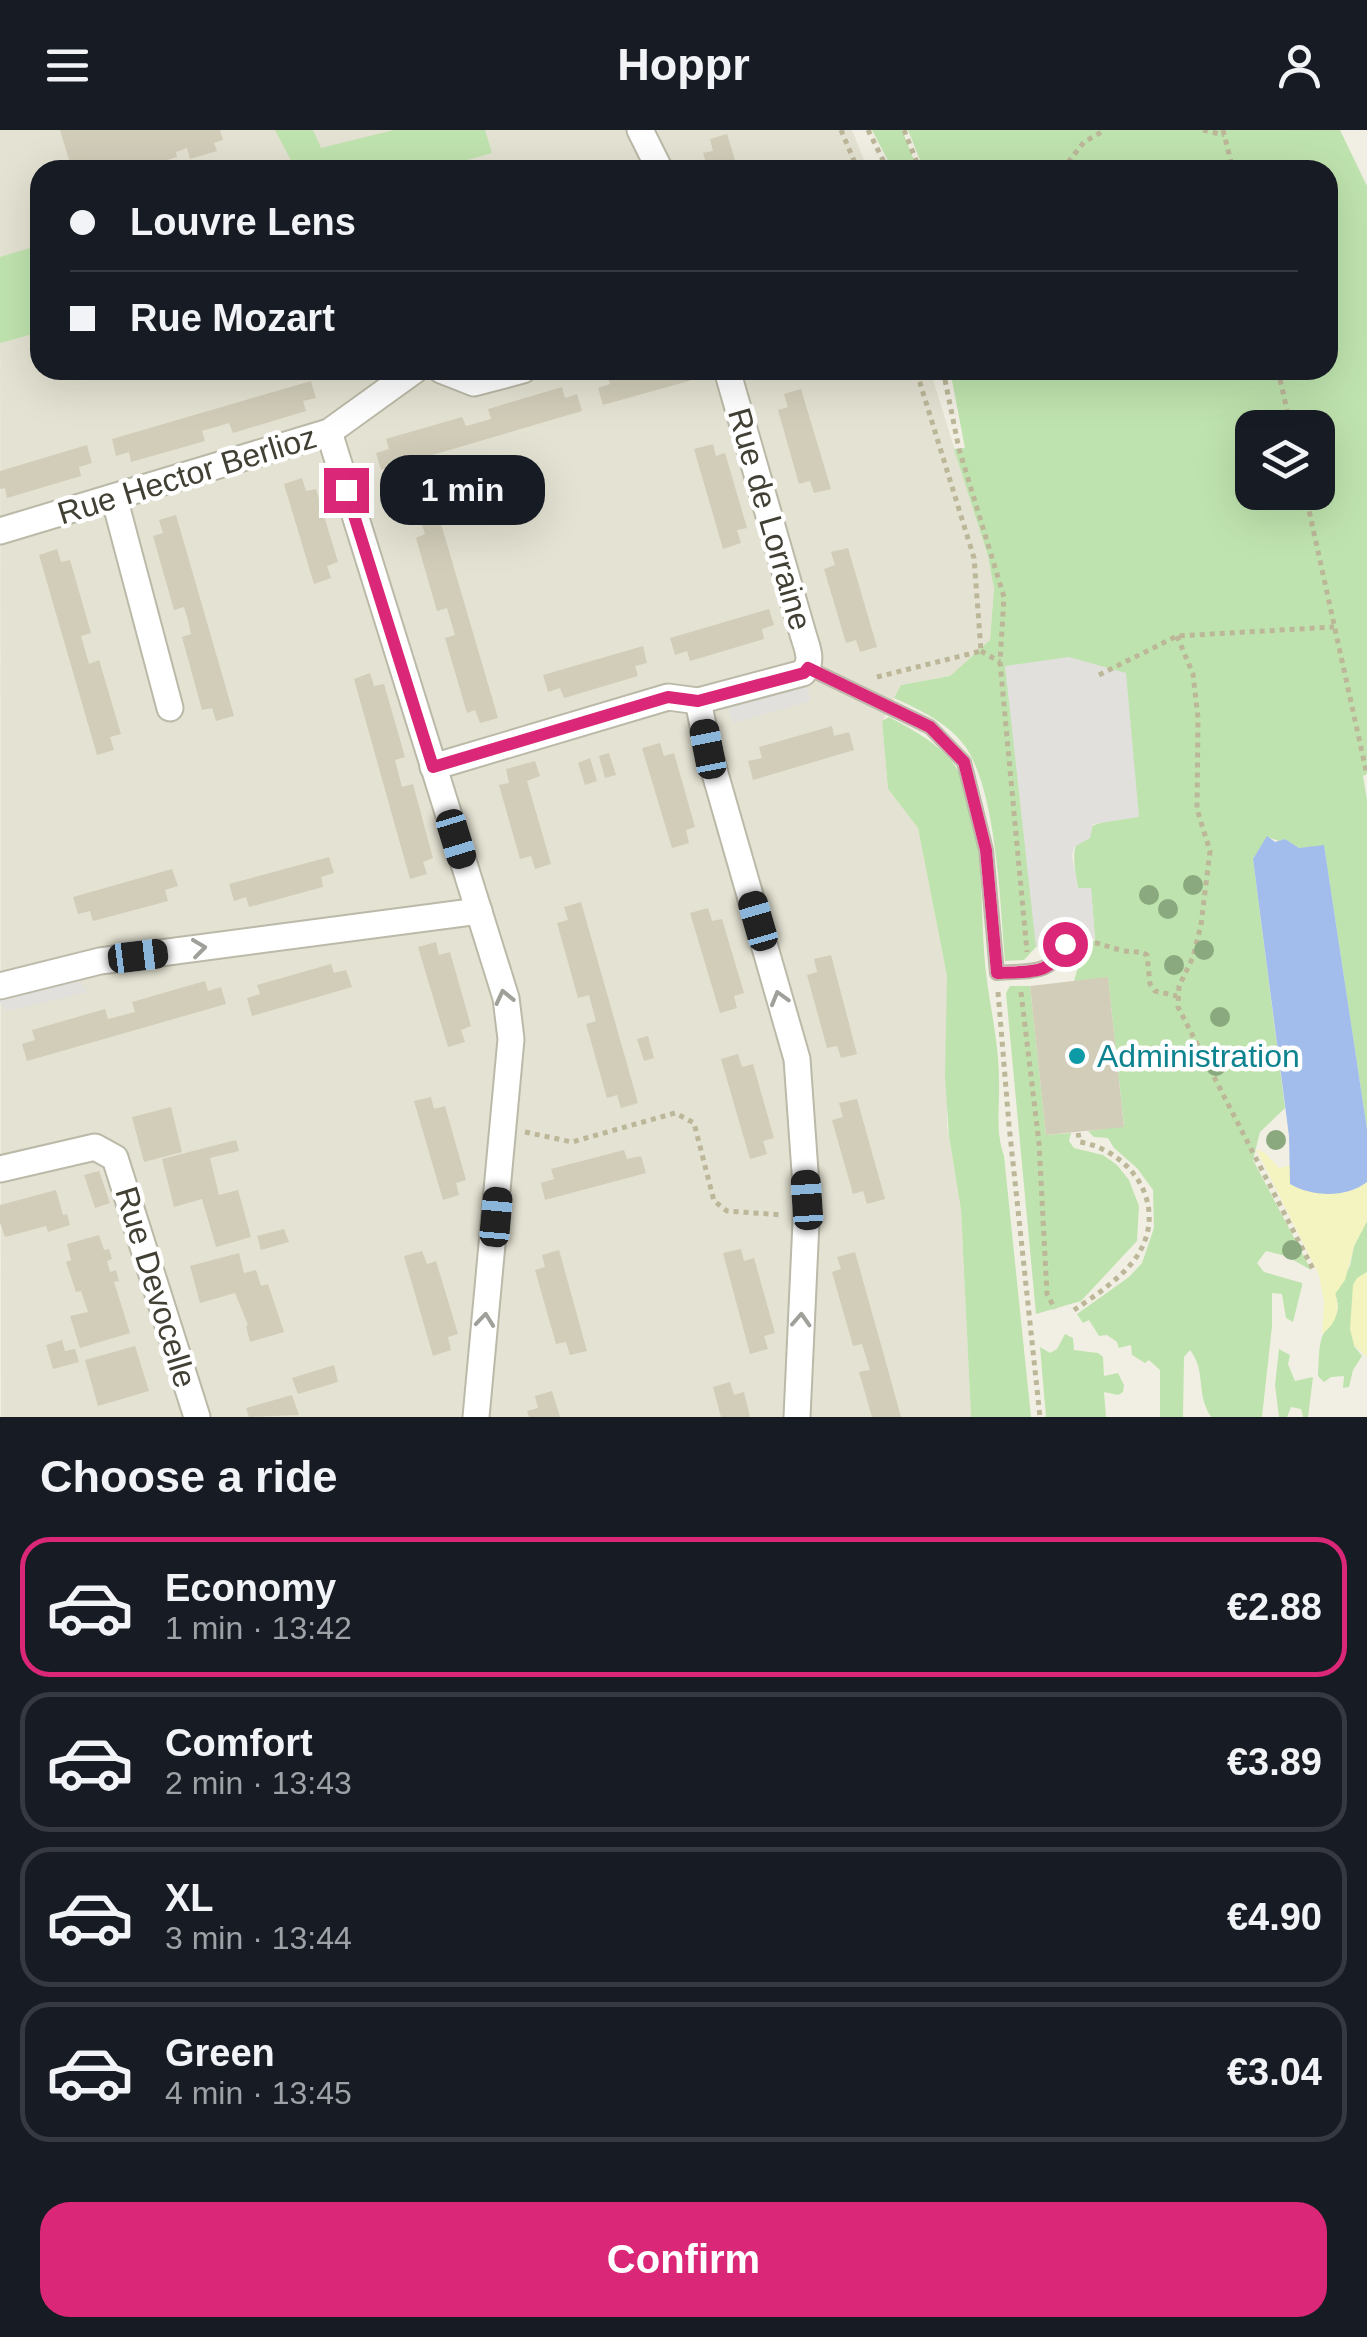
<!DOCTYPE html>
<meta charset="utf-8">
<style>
body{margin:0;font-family:Arial,sans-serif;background:#20242c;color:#f1f3f6;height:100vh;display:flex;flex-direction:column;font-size:38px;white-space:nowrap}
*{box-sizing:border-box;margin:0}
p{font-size:32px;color:#9ea1a6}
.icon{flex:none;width:55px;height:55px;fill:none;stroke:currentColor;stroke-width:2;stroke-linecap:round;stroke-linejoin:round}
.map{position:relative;height:1287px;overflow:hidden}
.side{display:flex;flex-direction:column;background:#171b24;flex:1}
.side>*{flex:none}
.hud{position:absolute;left:30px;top:30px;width:1308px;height:220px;border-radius:30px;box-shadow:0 10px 40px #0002;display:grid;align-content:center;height:220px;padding:0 40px;background:#171b24}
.controls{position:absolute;left:1235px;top:280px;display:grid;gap:20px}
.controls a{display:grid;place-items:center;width:100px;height:100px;border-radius:20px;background:#171b24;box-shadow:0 10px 40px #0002;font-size:50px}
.end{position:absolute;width:45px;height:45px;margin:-22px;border:12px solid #db2777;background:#fff;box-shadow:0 0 0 5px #fff}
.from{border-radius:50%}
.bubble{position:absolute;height:70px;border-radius:30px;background:#171b24;box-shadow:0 10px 40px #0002;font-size:32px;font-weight:700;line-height:70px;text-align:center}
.car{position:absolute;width:30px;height:60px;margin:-30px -15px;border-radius:12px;box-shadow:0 0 8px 2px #0007;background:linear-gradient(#222 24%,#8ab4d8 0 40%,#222 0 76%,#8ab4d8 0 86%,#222 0)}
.hud b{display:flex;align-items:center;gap:35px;height:95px;font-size:38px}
.hud b+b{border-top:2px solid #363941}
.hud i{width:25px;height:25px;background:#f1f3f6}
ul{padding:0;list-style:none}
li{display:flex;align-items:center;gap:30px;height:140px;margin:0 20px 15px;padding:0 20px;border:5px solid #363941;border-radius:30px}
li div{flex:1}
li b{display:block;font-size:38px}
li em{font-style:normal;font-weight:700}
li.current{border-color:#db2777}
li>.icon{width:90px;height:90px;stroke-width:1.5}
h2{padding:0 40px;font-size:45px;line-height:120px}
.primary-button{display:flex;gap:20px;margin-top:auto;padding:20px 40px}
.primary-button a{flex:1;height:115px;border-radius:30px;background:#db2777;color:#fff;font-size:40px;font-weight:700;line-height:115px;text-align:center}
header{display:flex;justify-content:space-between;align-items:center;height:130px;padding:0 40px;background:#171b24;font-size:45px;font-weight:700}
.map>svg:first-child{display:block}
</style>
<header><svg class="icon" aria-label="menu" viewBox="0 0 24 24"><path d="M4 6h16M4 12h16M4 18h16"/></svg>Hoppr<svg class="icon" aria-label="person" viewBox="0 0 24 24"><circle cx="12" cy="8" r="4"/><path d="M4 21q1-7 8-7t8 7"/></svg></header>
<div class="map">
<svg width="1367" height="1287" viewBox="0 0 1367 1287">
<rect width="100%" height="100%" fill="#f1efe3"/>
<polygon fill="#e4e2d2" points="0,0 852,0 868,40 40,40 40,240 930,240 988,426 994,459 990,510 950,546 901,555 882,592 888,659 918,698 947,846 947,995 961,1080 971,1287 1,1287"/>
<g fill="#bfe3ae" fill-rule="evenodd">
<polygon points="275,0 313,0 321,18 394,0 485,0 492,23 432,40 284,40 294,36"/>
<polygon points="872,0 902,0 918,40 893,40"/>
<path d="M908 0H1340L1367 56V644L1363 646 1367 670V999L1324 716 1299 718 1285 709 1279 711 1267 707 1253 729 1285 978 1260 1002 1253 1030 1311 1140 1286 1126 1266 1121 1257 1133 1264 1142 1302 1153V1156L1293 1192 1286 1188 1282 1164 1272 1163V1196L1262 1287H1211C1195 1262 1207 1242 1190 1220L1184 1227 1183 1287H1160V1240L1149 1230 1145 1233 1132 1225 1131 1215 1119 1218 1117 1212 1107 1205 1099 1206 1089 1190 1083 1193 1077 1184 1129 1147 1142 1133 1154 1098 1153 1060 1137 1038 1114 1018 1108 1008 1094 1007 1088 1001 1124 996 1108 848 1074 851 1079 833 1095 809 1091 759 1078 758C1072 726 1068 699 1108 691L1126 543 1036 817 1024 830 1005 831C1000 775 997 662 965 616 947 592 920 580 894 568L901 555 950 546 990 510 994 459 988 426 954 319 965 318 950 240H1328V40H924ZM1252 298H1318V362H1252Z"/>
<polygon points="40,115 40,202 0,213 0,127"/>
<path d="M889 587C915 601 946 617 960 644 982 689 981 770 984 820 986 863 999 906 999 950 1000 977 995 1000 1004 1026L1031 1287H971L961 1080 949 1006 945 947 947 846 918 698 888 659 882 591Z"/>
<polygon points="1010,856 1030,856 1046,1005 1071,1003 1069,1011 1074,1018 1103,1025 1117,1035 1129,1050 1139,1076 1137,1111 1081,1171 1036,1184 1006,863"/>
<path d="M1367 1091V1142L1353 1155 1354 1216 1362 1226 1353 1240 1349 1257 1343 1258 1344 1246 1331 1247 1324 1252 1318 1246C1319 1235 1318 1212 1324 1203 1333 1188 1343 1184 1335 1164L1350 1136 1354 1116Z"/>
<polygon points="1065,1204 1073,1208 1074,1220 1098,1223 1103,1227 1104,1246 1118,1243 1124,1255 1123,1262 1118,1265 1104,1262 1106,1287 1046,1287 1040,1217 1050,1223 1057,1219"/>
<polygon points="1279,1219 1290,1225 1288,1234 1295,1251 1313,1247 1308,1287 1303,1287 1301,1279 1291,1277 1287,1287 1279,1287 1275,1255"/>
</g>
<g fill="#f3f4c0">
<path d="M1256 1019 1265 1023 1279 1038 1290 1035V1054C1316 1063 1344 1070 1367 1052V1091L1354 1116 1345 1150 1335 1164C1341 1179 1336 1194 1322 1204L1324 1172 1319 1145Z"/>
<polygon points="1367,1142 1367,1227 1354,1215 1350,1199 1353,1155 1357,1148"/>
</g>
<g fill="#e1e0dc">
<polygon points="1069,527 1126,543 1139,687 1093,694 1090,708 1074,717 1072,726 1078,758 1091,758 1095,809 1036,817 1005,536"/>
<polygon points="803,543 811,571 733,593 725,565"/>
<polygon points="68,839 88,862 8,881 0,873 0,856"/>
</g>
<path fill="#a2bdeb" d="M1267 706 1275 712 1285 709 1299 718 1324 715 1367 999V1052C1347 1068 1312 1067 1290 1054L1289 1006 1253 729Z"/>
<g fill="#d1cdb9">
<polygon points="60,0 220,0 223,10 214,13 217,21 190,29 187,18 176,22 177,27 135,40 72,40"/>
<polygon points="727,4 738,40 708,40 703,23 713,21 710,9"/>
<polygon points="620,240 701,240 703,247 603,275 598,258 610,254 607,244"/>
<polygon points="311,251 316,268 303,271 306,281 233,303 229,293 202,301 205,311 131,332 129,322 116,326 112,309"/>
<polygon points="562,257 565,268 577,264 582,281 381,340 376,323 389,319 386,309 462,287 466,296 491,289 488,279"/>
<polygon points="801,259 831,359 814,363 810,351 799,354 778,280 788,277 784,264"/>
<polygon points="713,314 716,326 725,323 747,398 737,400 741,413 723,419 694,319"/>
<polygon points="87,315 92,333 79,337 81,346 7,368 5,358 0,359 0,341"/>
<polygon points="302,348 306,361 316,359 338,432 327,436 331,448 314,454 284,354"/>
<polygon points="176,385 234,586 216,591 212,578 202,580 182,507 191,504 188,490 184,477 174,480 153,406 163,403 159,390"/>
<polygon points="439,387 498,588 480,593 475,580 467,583 445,508 455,505 447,478 437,481 416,408 425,404 421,392"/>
<polygon points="848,418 877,517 860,522 856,510 846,513 824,439 835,435 831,422"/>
<polygon points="57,419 61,432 70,430 91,503 81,506 89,534 99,530 121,604 110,607 114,620 97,625 39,425"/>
<polygon points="769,479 774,495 762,499 764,509 690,531 687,521 675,525 670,508"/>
<polygon points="643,516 647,533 635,536 638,546 564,568 560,558 548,562 543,545"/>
<polygon points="370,543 374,556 384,554 405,627 395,630 402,657 413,654 433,728 423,732 427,744 410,749 354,549"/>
<polygon points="832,596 834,606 849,602 854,620 753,650 748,631 762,628 759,617"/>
<polygon points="660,613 664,626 674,623 695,697 686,700 689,713 672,718 642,618"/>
<polygon points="609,623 616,645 605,648 599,626"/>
<polygon points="590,628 597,651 585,655 578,633"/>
<polygon points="535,631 540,646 527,651 551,734 535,739 531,726 520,729 499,655 509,653 506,639"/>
<polygon points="329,727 334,743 321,747 323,757 249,777 246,767 234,771 229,754"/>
<polygon points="172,739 178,756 165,760 168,771 93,791 90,781 78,784 73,767"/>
<polygon points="581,772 638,973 621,978 617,965 607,968 586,894 596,891 589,865 578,868 557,793 568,790 564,777"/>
<polygon points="708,778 712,791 722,789 744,863 734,866 737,878 720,883 690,783"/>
<polygon points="436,812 439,825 450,822 471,896 461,900 465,912 448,917 418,817"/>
<polygon points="831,825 857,924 841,928 837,916 827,918 807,845 817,842 814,829"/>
<polygon points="331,834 334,843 346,840 352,857 252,886 247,868 260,864 257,855"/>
<polygon points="1108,847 1124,997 1046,1005 1030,856"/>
<polygon points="205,851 208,861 221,857 226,874 27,931 22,914 35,910 32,900 105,879 108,889 135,882 132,872"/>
<polygon points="648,906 654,928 644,931 637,909"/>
<polygon points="738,924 742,937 753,934 774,1008 763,1011 767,1024 750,1029 721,929"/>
<polygon points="431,967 434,979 445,976 466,1050 456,1053 459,1065 443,1070 414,971"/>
<polygon points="857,969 885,1069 867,1074 863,1061 853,1064 832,990 843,987 839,973"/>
<polygon points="171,977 182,1022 144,1032 132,987"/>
<polygon points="236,1010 239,1021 210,1028 219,1065 238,1060 251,1107 216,1117 202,1069 174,1077 162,1029"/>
<polygon points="624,1020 627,1029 641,1026 646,1043 545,1070 541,1053 554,1049 551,1039"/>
<polygon points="99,1041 110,1073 95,1078 84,1045"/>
<polygon points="56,1060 63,1085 67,1084 70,1095 48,1102 46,1096 5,1107 0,1093 0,1075"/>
<polygon points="284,1099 289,1112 261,1120 257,1106"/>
<polygon points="99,1105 104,1120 109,1119 112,1129 107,1131 110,1142 116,1140 119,1151 114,1152 130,1203 80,1218 70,1186 88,1182 81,1161 76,1162 66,1132 71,1130 67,1114"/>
<polygon points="741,1119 744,1131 754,1128 775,1203 764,1206 768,1219 750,1224 723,1123"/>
<polygon points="559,1120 587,1221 570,1225 566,1212 556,1214 535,1140 545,1137 542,1125"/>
<polygon points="422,1121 427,1134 436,1131 458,1204 448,1207 451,1220 433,1226 404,1126"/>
<polygon points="855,1122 883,1222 901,1287 872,1287 859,1242 870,1240 862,1214 853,1216 832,1142 841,1139 837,1127"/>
<polygon points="239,1123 244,1143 256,1140 261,1156 268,1154 284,1202 250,1212 246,1196 248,1195 235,1163 200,1173 190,1136"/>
<polygon points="62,1210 65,1221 75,1219 79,1232 53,1239 46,1215"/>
<polygon points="135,1216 149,1261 98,1276 85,1230"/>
<polygon points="334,1235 338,1252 298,1264 292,1248"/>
<polygon points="730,1252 734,1265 744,1262 750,1287 721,1287 713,1257"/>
<polygon points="552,1261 560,1287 529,1287 527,1281 538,1278 535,1266"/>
<polygon points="292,1265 299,1285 249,1287 246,1278"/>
</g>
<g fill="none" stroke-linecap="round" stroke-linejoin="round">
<defs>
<path id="lane" d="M808 538 930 597 964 632 986 720 997 843C1028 840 1051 847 1065 814"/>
<g id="street">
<polyline points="640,0 660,40"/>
<polyline points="441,240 474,253 523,240"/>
<polyline points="329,302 506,868 511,909 476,1287"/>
<polyline points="114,367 170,578"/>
<polyline points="0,401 329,302 415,240"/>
<polyline points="698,571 708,619 797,929 807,1070 797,1287"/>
<path d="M433 637 668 567 698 571 803 543C814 531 807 518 803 504L727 240"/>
<polyline points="0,856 100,831 479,781"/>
<polyline points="0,1039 95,1017 115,1028 197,1287"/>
</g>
</defs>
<use href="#lane" stroke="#bbb9a7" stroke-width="16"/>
<use href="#street" stroke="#bbb9a7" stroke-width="29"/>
<g stroke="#bcb799" stroke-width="5" stroke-dasharray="5 5" stroke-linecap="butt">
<polyline points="841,0 858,40"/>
<polyline points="868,0 888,40"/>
<polyline points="904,0 920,40"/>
<polyline points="1203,0 1224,5"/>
<polyline points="1223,0 1233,40"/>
<polyline points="1062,40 1084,12 1105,0"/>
<polyline points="943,240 959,319 1004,467 1000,532 1027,822"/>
<polyline points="1278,240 1291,298"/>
<polyline points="1305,362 1367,645"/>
<polyline points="1177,506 1193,544 1198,588 1197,679 1210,721 1201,795 1193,827 1179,856 1178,877 1314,1141"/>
<polyline points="981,521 1000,532"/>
<polyline points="1099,545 1177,506 1334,497"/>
<polyline points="877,547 981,521 974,428 916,240"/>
<path d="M1085 812C1100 812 1107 817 1121 820 1131 823 1137 820 1147 825L1150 854 1155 861 1177 866"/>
<polyline points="998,862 1009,995 1040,1287"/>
<polyline points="1021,862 1039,1013 1047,1164 1055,1179"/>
<polyline points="525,1002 572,1012 675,983 694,993 714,1071 727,1081 783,1085"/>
<path d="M1074 1180C1095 1166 1126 1145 1139 1123 1168 1074 1131 1021 1080 1012L1078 1003"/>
</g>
<use href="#lane" stroke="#fff" stroke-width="12"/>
<use href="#street" stroke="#fff" stroke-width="25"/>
</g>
<g fill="#8aa97e">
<circle cx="1193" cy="755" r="10"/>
<circle cx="1149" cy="765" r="10"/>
<circle cx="1168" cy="779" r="10"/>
<circle cx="1204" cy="820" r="10"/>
<circle cx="1174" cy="835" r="10"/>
<circle cx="1220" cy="887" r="10"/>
<circle cx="1216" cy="936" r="10"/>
<circle cx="1276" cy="1010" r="10"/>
<circle cx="1292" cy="1120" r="10"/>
</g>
<defs><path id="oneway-chevron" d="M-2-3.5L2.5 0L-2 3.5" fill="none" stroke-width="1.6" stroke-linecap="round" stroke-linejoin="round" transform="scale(2.5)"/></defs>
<g stroke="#a0a09a">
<use href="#oneway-chevron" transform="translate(199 818) rotate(-7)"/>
<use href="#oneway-chevron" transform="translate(504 867) rotate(-103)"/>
<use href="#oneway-chevron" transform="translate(779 868) rotate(-106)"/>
<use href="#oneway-chevron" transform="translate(485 1190) rotate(-84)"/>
<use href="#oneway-chevron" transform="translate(801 1190) rotate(-87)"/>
</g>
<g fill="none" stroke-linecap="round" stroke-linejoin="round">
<path stroke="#db2777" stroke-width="12" d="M346 360 433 637 668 567 698 571 804 543 808 538 930 597 964 632 986 720 997 843C1028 841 1051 847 1065 814"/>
</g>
<circle fill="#0f9aa8" stroke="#fff" stroke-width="4" cx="1077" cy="926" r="10"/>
<g text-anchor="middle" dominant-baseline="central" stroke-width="9" stroke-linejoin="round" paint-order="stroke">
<g font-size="32" fill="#424034" stroke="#fff">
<text transform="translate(187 345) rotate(-17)">Rue Hector Berlioz</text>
<text transform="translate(770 389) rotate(74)">Rue de Lorraine</text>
<text transform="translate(156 1157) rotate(73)">Rue Devocelle</text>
</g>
<g font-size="32" fill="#0d838f" stroke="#fff" text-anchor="start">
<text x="1097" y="926">Administration</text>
</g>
</g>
</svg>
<div class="controls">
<a><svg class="icon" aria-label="layers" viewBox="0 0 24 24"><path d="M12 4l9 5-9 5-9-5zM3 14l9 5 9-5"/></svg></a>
</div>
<i class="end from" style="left:1065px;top:814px"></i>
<i class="end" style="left:346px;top:360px"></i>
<div class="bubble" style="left:380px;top:325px;width:165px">1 min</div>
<i class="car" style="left:708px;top:619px;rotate:349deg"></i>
<i class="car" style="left:456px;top:709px;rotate:163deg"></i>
<i class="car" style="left:758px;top:791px;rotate:344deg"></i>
<i class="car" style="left:138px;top:826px;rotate:83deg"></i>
<i class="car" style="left:807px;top:1070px;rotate:356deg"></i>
<i class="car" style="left:496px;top:1087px;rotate:5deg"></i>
<div class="hud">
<b><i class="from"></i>Louvre Lens</b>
<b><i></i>Rue Mozart</b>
</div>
</div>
<section class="side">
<h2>Choose a ride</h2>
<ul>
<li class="current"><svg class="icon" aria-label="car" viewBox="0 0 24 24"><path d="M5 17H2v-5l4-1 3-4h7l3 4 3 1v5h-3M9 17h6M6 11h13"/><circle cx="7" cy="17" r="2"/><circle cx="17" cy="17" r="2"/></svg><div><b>Economy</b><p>1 min · 13:42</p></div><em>€2.88</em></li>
<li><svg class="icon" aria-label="car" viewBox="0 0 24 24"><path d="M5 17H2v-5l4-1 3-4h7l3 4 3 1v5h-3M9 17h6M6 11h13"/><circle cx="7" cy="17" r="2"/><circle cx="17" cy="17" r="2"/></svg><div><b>Comfort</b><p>2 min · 13:43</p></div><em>€3.89</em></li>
<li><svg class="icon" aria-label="car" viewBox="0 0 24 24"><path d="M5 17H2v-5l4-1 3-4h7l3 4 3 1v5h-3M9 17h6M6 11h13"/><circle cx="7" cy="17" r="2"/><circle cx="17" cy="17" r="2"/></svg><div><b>XL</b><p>3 min · 13:44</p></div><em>€4.90</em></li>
<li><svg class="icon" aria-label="car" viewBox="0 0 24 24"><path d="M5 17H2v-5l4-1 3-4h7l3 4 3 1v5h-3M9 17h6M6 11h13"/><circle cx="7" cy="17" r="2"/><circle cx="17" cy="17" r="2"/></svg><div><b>Green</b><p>4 min · 13:45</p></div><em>€3.04</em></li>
</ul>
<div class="primary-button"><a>Confirm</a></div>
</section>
